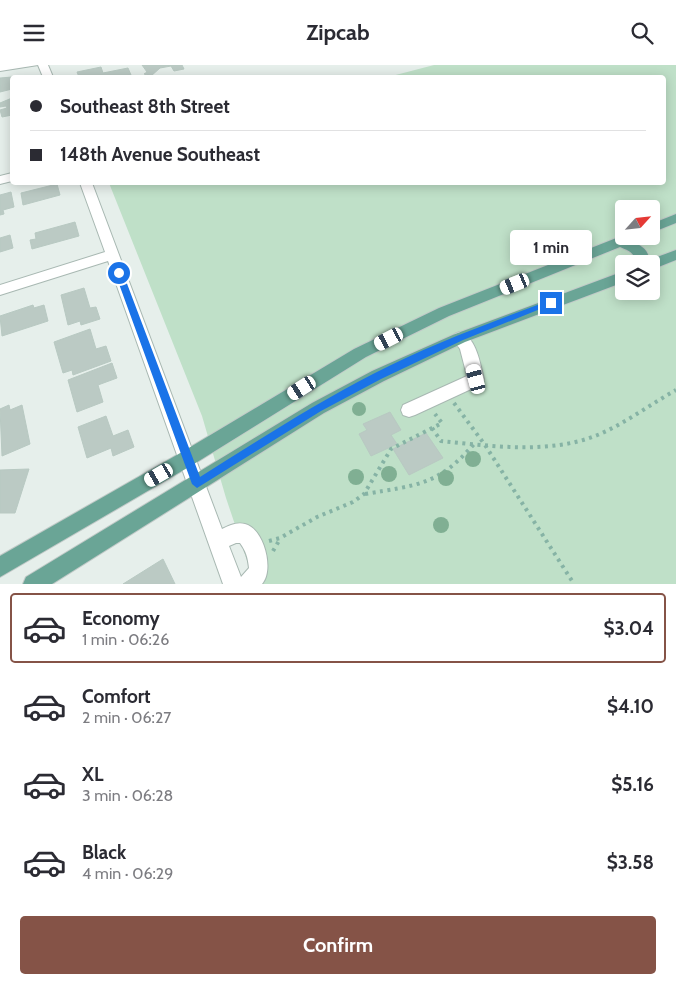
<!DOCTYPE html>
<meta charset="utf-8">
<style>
body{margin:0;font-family:Cabin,sans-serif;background:#f2f2f3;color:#2b2b33;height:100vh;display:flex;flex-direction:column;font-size:19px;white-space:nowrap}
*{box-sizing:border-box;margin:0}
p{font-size:16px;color:#7c7c81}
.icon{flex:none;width:28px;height:28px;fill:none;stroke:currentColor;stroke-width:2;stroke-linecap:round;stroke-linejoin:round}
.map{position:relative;height:519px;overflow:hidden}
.sheet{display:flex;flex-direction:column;background:#fff;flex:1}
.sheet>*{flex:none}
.hud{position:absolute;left:10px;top:10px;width:656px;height:110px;border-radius:5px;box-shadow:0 2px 12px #0003;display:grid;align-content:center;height:110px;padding:0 20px;background:#fff}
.needle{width:32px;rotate:63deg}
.controls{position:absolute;left:615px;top:135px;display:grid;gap:10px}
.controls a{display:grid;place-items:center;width:45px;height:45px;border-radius:5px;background:#fff;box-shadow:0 2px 12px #0003;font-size:25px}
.end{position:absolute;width:22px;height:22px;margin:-11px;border:6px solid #1a73e8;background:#fff;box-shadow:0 0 0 2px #fff}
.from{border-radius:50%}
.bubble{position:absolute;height:35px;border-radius:5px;background:#fff;box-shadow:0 2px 12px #0003;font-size:16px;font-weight:700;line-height:35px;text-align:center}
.car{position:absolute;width:15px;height:30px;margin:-15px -8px;border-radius:6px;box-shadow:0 0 4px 1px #0007;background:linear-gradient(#fff 24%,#345 0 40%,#fff 0 76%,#345 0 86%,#fff 0)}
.hud b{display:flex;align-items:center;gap:18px;height:48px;font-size:19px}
.hud b+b{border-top:1px solid #e1e1e2}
.hud i{width:12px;height:12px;background:#2b2b33}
ul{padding:9px 0 0;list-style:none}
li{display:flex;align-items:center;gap:15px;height:70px;margin:0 10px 8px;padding:0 10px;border:2px solid transparent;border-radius:5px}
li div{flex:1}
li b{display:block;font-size:19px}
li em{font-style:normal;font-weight:700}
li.active{border-color:#855347}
li>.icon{width:45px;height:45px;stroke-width:1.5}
.primary-button{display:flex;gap:10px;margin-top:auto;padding:10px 20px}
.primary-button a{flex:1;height:58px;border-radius:5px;background:#855347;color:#fff;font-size:20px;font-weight:700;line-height:58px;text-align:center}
header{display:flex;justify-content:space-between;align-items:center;height:65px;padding:0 20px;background:#fff;font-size:22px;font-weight:700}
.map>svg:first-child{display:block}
</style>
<header><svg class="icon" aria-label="menu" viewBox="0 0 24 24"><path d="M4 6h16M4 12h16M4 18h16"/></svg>Zipcab<svg class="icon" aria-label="search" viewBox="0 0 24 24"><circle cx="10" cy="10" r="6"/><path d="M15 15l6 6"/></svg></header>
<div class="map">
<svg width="676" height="519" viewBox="0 0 676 519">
<rect width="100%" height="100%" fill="#e6efeb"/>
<path fill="#bfe0c8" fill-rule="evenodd" d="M434 0H676V519H255L226 433 202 351 109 118H664V12H388ZM624 144H651V171H624ZM624 199H651V226H624Z"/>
<g fill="#bbcac4" stroke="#b8c9c2">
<polygon points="142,0 182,0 184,4 174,6 171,1 160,3 151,11 144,9 147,7"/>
<polygon points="101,2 103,8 128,3 131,10 118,12 79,12 77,7"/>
<polygon points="12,12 12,24 0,27 0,13"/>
<polygon points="12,33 12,50 2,52 0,45 7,43 6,41 0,42 0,38"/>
<polygon points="57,119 60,130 23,140 21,128"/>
<polygon points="11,127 14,142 3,145 4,149 0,150 0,130"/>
<polygon points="75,157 79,171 32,184 30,175 36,174 35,168"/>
<polygon points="10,170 13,183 0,187 0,173"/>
<polygon points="84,223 90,243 96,242 100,254 81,260 80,256 68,260 61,230"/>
<polygon points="33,240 34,243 44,240 48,256 2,271 0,251"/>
<polygon points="90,264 96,284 106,281 111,296 73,310 72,305 63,308 54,277"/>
<polygon points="112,298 117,313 98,320 103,337 77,347 68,315"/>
<polygon points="9,340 10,345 22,340 30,379 2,391 0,344"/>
<polygon points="390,347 401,365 391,370 397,379 371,391 359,369 367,365 363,359"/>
<polygon points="106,351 113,371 128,365 134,382 113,391 111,383 87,393 78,362"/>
<polygon points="426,368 443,393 409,410 393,384"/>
<polygon points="29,404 15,448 0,448 0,405"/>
<polygon points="163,494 175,519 123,519"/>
</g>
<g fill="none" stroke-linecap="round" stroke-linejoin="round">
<defs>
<g id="minor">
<polygon points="0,0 48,0 53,12 43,12 38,0 0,6"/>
<polygon points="12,108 12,116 0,119 0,111"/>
<path d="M80 118H92L222 464C230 460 237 457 245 459 263 463 275 504 262 519H223L108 196 0 230V220L105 187ZM236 478H240C246 486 248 493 249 503L241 512 229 481Z"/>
<path d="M460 267C477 273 480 299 484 314L482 319 415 350 409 352 403 350 401 345 403 340 467 311 460 284 452 273 455 269Z"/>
</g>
<g id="major">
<polygon points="676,149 676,158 651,168 651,159"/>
<path d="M624 170 640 171 632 177C641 180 649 185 649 195L676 185V195L651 205V199H635C635 187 629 186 620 182L449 251 366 292 194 399 0 512V491L182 387 354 284 439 243Z"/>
<polygon points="624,206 624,217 465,277 384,316 324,348 52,519 23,519 26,512 312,338 372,306 455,269"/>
</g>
</defs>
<use href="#minor" stroke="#a8b8b2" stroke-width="2"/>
<use href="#major" stroke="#c2cac8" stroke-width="2"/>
<g stroke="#86b3a5" stroke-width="4" stroke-dasharray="3 4.5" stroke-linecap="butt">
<polyline points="454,338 485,380 574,519"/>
<path d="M432 363 441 376C492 381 551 390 600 369 627 357 651 339 676 325"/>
<path d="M365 429C416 420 438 421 474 379"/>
<polyline points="269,476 280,473 317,452 353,437 364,429 391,384 442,358 435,349"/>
<polyline points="273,486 280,474"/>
</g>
<use href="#minor" fill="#fff" fill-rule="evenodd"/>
<use href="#major" fill="#6aa596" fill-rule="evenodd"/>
</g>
<g fill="#80af93">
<circle cx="359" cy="344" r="7"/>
<circle cx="473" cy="394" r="8"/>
<circle cx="389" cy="409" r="8"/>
<circle cx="356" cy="412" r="8"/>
<circle cx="446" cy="413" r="8"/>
<circle cx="441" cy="460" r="8"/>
</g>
<path fill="#1a73e8" d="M119 205 123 208 200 412C257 376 313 340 373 309 429 280 489 258 548 236L555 238 463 275 381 314 321 346 197 423 192 419 115 208Z"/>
</svg>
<div class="controls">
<a><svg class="needle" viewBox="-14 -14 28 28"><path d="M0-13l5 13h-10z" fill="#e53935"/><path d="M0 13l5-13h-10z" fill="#7c7c81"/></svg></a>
<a><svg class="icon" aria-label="layers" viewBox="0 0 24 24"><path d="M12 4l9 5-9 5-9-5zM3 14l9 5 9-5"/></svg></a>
</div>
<i class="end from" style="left:119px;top:208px"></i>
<i class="end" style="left:551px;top:238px"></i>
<div class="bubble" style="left:510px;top:165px;width:82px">1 min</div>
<i class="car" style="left:515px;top:219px;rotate:248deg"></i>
<i class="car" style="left:389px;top:274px;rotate:243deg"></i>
<i class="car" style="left:476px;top:314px;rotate:345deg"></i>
<i class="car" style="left:302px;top:323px;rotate:238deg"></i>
<i class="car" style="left:159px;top:410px;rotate:240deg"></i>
<div class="hud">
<b><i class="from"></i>Southeast 8th Street</b>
<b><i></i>148th Avenue Southeast</b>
</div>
</div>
<section class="sheet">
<ul>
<li class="active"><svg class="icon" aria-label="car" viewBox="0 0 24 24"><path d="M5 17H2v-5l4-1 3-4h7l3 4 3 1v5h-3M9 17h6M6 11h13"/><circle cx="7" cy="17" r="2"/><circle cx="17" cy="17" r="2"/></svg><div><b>Economy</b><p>1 min · 06:26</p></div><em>$3.04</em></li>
<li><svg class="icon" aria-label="car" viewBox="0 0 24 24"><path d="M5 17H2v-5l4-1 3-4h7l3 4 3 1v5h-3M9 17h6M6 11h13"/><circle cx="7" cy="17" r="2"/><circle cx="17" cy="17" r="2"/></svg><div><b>Comfort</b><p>2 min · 06:27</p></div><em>$4.10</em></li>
<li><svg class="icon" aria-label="car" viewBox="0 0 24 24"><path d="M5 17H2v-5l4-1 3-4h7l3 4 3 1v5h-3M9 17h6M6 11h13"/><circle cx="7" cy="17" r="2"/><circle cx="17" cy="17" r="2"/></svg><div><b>XL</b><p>3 min · 06:28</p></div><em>$5.16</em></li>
<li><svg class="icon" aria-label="car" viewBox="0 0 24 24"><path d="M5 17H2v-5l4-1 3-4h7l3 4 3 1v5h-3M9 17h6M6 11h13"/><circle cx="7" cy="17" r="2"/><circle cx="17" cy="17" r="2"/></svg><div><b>Black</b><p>4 min · 06:29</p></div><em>$3.58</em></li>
</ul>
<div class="primary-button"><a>Confirm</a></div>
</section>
